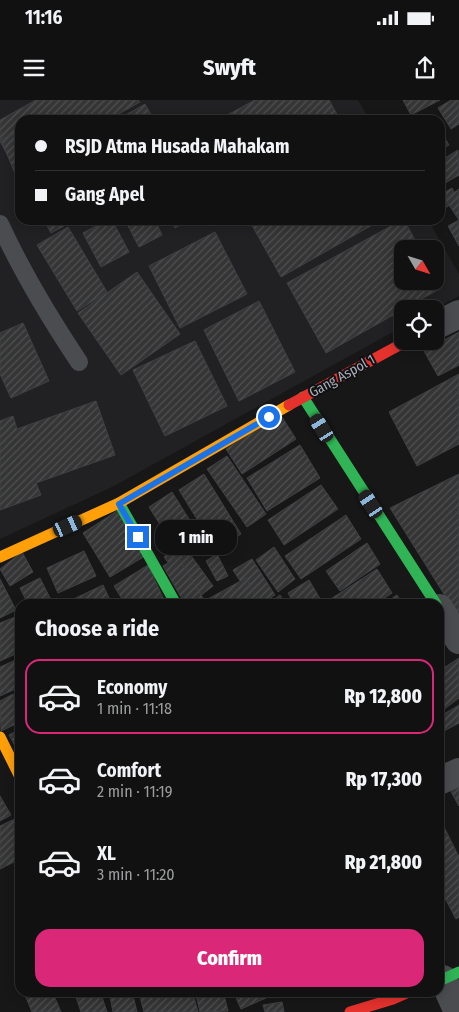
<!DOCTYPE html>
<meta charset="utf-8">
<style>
body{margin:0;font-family:"Fira Sans Condensed",sans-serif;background:#1e1f1f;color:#f1f3f6;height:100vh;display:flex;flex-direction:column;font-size:19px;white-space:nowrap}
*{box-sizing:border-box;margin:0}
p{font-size:16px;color:#9c9d9f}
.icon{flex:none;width:28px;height:28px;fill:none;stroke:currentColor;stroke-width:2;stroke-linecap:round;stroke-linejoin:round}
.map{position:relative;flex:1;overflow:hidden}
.details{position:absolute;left:15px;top:499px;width:429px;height:398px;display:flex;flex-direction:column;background:#111;border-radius:15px;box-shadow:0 2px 12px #0003,0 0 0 1px #303131}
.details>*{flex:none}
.hud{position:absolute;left:15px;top:15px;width:430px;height:110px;border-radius:15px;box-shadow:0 2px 12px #0003,0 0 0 1px #303131;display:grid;align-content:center;height:110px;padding:0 20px;background:#111}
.needle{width:32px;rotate:129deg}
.tools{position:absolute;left:394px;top:140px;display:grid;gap:10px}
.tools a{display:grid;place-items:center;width:50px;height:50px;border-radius:10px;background:#111;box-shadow:0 2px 12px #0003,0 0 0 1px #303131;font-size:25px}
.end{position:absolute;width:22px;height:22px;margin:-11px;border:6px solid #1a73e8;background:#fff;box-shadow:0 0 0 2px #fff}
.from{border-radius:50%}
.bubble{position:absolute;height:35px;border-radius:15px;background:#111;box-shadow:0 2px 12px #0003,0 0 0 1px #303131;font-size:16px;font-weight:800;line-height:35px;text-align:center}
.car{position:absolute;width:15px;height:30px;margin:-15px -8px;border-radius:6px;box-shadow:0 0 4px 1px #0007;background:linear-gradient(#222 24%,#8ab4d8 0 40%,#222 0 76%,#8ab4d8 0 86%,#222 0)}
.hud b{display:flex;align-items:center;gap:18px;height:48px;font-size:19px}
.hud b+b{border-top:1px solid #303131}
.hud i{width:12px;height:12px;background:#f1f3f6}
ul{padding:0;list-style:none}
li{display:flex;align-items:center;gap:15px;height:75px;margin:0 10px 8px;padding:0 10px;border:2px solid transparent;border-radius:15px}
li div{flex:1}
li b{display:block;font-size:19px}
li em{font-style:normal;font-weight:800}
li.selected{border-color:#db2777}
li>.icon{width:45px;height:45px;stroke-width:1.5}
h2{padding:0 20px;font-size:22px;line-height:60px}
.cta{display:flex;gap:10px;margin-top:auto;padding:10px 20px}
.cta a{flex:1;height:58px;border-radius:15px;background:#db2777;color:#fff;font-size:20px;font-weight:800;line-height:58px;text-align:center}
.status{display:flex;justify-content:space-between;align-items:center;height:35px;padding:0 25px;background:#111;direction:ltr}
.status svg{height:14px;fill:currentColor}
header{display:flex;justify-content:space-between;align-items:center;height:65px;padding:0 20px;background:#111;font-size:22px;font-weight:800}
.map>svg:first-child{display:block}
</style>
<div class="status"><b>11:16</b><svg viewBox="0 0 49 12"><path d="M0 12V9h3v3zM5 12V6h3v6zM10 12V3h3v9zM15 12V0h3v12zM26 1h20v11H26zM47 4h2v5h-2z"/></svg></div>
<header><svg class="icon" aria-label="menu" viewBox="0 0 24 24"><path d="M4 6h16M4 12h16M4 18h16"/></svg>Swyft<svg class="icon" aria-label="share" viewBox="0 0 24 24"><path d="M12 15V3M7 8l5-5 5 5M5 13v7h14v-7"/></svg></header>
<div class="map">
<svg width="459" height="912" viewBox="0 0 459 912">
<defs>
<pattern id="building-hatch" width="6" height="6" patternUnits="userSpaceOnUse" patternTransform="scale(1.25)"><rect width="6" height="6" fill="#353536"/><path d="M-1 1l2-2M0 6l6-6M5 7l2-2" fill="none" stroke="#4f5051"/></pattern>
</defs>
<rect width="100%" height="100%" fill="#171717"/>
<path fill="#212123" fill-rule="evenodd" d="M0 0H358L370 20H20V120H428L459 174V196L435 209H402V227L114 386 0 439ZM402 149H435V181H402Z"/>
<g fill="url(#building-hatch)" stroke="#3f4043">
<polygon points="36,0 138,0 140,2 108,20 20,20 20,69 16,71 0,41 0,20"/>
<polygon points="255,0 329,0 340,20 218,20"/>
<polygon points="403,0 440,0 411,15"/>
<polygon points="451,0 459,0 459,24 451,29 438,8"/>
<polygon points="145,4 154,20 117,20"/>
<polygon points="440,30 449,45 440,50"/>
<polygon points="20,32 20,86 1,39"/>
<polygon points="458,50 459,75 440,86 440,61"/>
<polygon points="452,88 458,100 440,111 440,95"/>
<polygon points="459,89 459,120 445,99"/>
<polygon points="44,120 75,120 51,133"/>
<polygon points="107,120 112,120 129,152 101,167 83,133"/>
<polygon points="125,120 155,120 162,135 139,147"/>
<polygon points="171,120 189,120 175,128"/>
<polygon points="249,120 381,120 281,177"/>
<polygon points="402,120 404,120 420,149 402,149 402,181 435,181 435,177 441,188 326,253 287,183"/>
<polygon points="459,120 459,146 448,126"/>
<polygon points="68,127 107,192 77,211 37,145"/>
<polygon points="215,132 247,194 180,228 149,166"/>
<polygon points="137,172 180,234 121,275 78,213"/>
<polygon points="259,201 295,272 239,301 204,230"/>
<polygon points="23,223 49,281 11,298 0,274 0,233"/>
<polygon points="459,232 459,265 438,276 424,251"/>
<polygon points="195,241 227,306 165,336 133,270"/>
<polygon points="459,274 459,344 417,366 389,312"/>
<polygon points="96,301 115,355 36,383 41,395 0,410 0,321 13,316 17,329"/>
<polygon points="280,314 296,339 242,374 226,349"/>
<polygon points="300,345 320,378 267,411 247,378"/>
<polygon points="227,356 266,414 247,427 207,369"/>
<polygon points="204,374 241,434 216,450 179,390"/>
<polygon points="459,374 459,518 390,408"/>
<polygon points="321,385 338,409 284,445 268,420"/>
<polygon points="172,392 194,427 171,442 149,407"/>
<polygon points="117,411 145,456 110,477 83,433"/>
<polygon points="346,415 361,439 301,479 285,456"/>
<polygon points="182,443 213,486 195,500 164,457"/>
<polygon points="367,443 380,464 340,491 326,471"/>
<polygon points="274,447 295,479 278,492 256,460"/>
<polygon points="84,451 96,476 58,493 47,468"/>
<polygon points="22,452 33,472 10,486 0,469"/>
<polygon points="217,454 228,476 217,481 206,461"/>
<polygon points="178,457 203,498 193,504 185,504 163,466"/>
<polygon points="252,459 275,495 261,504 255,504 233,470"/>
<polygon points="148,465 166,504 125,504 114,486"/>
<polygon points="377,469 392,493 376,504 323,504"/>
<polygon points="40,478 53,504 28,504 20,488"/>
<polygon points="246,478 260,504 199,504"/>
<polygon points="0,479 16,510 0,518"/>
<polygon points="309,480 322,502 318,504 294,504 288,493"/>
<polygon points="103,485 112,504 63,504"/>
<polygon points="280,495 286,504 268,504"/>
<polygon points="397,495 403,504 383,504"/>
<polygon points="20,515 20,552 0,561 0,523"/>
<polygon points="20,558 20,587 0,596 0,567"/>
<polygon points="459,558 459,598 439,613 439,571"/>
<polygon points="13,594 20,608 20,622 1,631 0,601"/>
<polygon points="459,605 459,623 444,631 439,623 439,617"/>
<polygon points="20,629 20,655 9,635"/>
<polygon points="459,685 459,706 450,690"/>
<polygon points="0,696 11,715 0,721"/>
<polygon points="19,717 20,759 0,769 0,726"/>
<polygon points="439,717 459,757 439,767"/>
<polygon points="459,755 459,817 456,819 439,787 439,766"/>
<polygon points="35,891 52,891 61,912 32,912 25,895"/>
<polygon points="74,891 100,891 107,912 81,912"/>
<polygon points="109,891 132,891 137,912 113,912"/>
<polygon points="159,891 192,891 198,912 144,912 140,897"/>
<polygon points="195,891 223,891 228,911 200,912"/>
<polygon points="233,891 263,891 266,898 241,909"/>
<polygon points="274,891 292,891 277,898"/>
<polygon points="282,902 284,912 265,912 263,905"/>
</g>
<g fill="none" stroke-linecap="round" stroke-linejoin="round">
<path stroke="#4b4c50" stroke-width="18" d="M0 124C22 172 49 217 79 262"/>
<g stroke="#4b4c50" stroke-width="28">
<polyline points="435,226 459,214"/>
<polyline points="439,508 459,540"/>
<polyline points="439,681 459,672"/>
<polyline points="443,879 458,912"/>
</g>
<g stroke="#30b455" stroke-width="11">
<polyline points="303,297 436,504"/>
<polyline points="119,403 176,504"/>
<polyline points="439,881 459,872"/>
</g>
<g stroke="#ff9f0a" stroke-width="11">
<polyline points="0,457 119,403 289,305"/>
<polyline points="0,637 20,677"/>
</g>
<g stroke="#e5322d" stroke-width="11">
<polyline points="289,305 407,241"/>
<polyline points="350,912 393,899 411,891"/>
</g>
</g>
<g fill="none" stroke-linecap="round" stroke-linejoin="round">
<polyline stroke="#1a73e8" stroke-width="6" points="138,437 119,404 269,317"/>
</g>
<g text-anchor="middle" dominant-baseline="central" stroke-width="4" stroke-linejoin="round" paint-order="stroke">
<g font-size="14" fill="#a8adb8" stroke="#111113">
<text transform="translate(342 276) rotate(-29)">Gang Aspol 1</text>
</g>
</g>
</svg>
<div class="tools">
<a><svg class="needle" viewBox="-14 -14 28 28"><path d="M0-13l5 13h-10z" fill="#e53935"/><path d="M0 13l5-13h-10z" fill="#9c9d9f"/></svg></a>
<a><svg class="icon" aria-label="locate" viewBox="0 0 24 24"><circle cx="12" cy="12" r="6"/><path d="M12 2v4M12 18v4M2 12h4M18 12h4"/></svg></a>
</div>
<i class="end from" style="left:269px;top:317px"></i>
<i class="end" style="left:138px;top:437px"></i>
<div class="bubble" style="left:155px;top:420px;width:82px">1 min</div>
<i class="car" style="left:322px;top:328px;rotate:328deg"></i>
<i class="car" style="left:371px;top:404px;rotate:327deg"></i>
<i class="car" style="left:68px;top:426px;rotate:66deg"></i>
<div class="hud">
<b><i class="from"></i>RSJD Atma Husada Mahakam</b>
<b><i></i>Gang Apel</b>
</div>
<section class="details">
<h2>Choose a ride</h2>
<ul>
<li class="selected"><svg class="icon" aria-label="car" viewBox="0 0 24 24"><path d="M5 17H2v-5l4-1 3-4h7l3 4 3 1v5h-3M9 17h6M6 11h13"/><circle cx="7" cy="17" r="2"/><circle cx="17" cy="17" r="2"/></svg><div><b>Economy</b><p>1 min · 11:18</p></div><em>Rp 12,800</em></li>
<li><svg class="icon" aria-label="car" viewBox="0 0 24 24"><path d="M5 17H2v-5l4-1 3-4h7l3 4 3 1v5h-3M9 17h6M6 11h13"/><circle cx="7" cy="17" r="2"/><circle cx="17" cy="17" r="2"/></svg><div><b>Comfort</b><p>2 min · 11:19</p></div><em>Rp 17,300</em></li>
<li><svg class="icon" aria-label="car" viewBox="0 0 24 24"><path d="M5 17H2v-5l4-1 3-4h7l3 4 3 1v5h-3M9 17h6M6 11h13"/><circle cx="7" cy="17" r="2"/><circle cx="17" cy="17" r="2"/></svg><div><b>XL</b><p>3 min · 11:20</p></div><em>Rp 21,800</em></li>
</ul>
<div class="cta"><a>Confirm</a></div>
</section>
</div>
